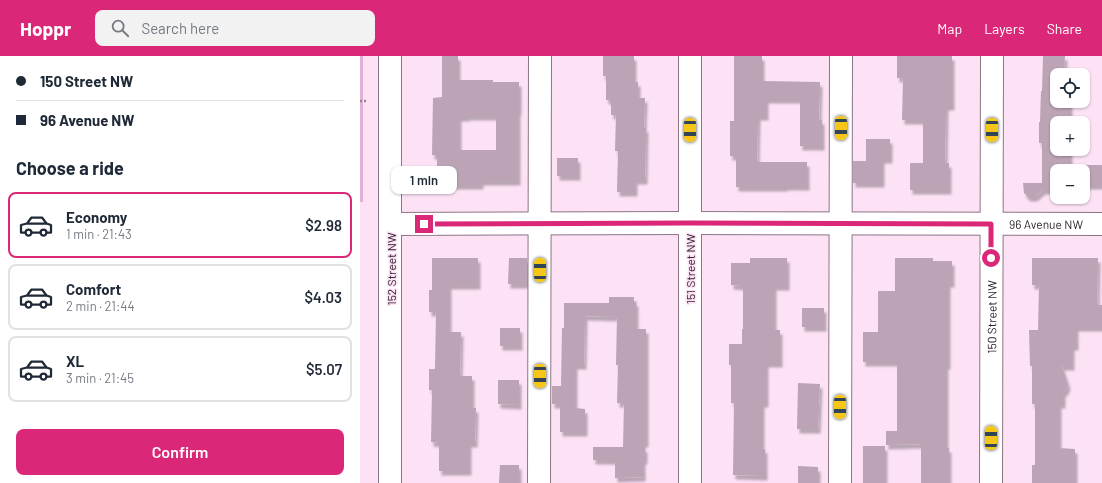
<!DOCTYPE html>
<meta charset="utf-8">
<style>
body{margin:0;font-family:Barlow,sans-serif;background:#f2f2f3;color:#1f2937;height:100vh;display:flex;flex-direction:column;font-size:15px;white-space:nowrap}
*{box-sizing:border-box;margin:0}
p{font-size:13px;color:#747a83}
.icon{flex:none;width:22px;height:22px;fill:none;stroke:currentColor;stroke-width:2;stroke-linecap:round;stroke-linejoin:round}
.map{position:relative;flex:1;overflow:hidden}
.side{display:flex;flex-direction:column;background:#fff;width:360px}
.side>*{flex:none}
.guide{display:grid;align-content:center;height:88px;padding:0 16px;background:#fff}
.tools{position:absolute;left:690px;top:12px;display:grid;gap:8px}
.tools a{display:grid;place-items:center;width:40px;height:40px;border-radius:8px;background:#fff;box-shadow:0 1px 3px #0004;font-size:20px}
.end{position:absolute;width:18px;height:18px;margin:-9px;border:5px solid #db2777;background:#fff;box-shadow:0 0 0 2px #fff}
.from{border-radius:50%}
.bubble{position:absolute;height:28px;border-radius:8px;background:#fff;box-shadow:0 1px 3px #0004;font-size:13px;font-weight:600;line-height:28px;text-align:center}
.car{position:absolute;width:12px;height:24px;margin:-12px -6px;border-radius:5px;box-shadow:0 0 3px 1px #0007;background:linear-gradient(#f5c518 24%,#345 0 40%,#f5c518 0 76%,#345 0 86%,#f5c518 0)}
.guide b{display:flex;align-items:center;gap:14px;height:38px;font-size:15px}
.guide b+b{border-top:1px solid #e0e1e3}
.guide i{width:10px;height:10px;background:#1f2937}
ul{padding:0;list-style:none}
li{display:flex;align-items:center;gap:12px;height:66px;margin:0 8px 6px;padding:0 8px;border:2px solid #e0e1e3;border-radius:8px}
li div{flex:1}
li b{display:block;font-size:15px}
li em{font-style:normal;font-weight:600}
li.selected{border-color:#db2777}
li>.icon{width:36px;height:36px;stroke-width:1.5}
h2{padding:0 16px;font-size:18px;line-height:48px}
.cta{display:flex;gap:8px;margin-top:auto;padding:8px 16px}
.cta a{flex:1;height:46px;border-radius:8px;background:#db2777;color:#fff;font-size:16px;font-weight:600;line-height:46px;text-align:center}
header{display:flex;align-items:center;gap:24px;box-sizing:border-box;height:56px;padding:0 20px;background:#db2777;color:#fff}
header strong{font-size:19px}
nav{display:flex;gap:22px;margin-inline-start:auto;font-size:14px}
.search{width:280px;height:36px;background:#f2f2f3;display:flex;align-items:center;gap:10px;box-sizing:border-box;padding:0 14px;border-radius:8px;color:#747a83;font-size:15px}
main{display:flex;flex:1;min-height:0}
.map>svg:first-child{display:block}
</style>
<header>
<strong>Hoppr</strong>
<div class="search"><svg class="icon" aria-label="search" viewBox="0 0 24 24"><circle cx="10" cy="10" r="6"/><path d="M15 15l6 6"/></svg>Search here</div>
<nav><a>Map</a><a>Layers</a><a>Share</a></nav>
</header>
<main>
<section class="side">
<div class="guide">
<b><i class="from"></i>150 Street NW</b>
<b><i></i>96 Avenue NW</b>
</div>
<h2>Choose a ride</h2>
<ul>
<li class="selected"><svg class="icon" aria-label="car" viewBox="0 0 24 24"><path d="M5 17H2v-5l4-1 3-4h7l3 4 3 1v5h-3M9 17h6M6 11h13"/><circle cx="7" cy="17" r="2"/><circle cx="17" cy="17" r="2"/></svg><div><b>Economy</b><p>1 min · 21:43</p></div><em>$2.98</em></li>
<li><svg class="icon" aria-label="car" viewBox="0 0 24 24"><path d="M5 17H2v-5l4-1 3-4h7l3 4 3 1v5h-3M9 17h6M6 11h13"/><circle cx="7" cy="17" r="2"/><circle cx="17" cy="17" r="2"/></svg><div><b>Comfort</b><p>2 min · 21:44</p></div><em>$4.03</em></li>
<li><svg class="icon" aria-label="car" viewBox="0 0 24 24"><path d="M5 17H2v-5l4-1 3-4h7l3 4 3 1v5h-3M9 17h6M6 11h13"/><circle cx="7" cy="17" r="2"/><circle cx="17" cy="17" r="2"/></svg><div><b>XL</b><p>3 min · 21:45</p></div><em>$5.07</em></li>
</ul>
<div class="cta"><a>Confirm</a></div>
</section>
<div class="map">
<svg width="742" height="427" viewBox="0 0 742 427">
<defs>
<filter id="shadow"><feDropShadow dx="2.5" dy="4.5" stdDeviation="1" flood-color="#0004"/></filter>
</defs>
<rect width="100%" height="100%" fill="#fde1f5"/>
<rect fill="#e3b1d5" x="0" y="0" width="3" height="146"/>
<g fill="#bda3b6" fill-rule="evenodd" filter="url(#shadow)">
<path d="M82 0H98V24H133V26H159V55H158V125H121V129H77V99H72L73 42 82 41ZM107 60H136V94H99V61H107Z"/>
<polygon points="243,0 274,0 274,26 278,26 278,42 285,42 284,72 286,72 285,124 275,124 275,136 257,136 258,95 255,95 256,59 251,59 251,44 246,44 246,20 243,20"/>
<polygon points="374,0 402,0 402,25 460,26 459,64 462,64 462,90 440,90 440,43 406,43 406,60 398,60 397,106 447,106 447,130 425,130 425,131 376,131 376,100 370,100 370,65 374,65"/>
<polygon points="537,0 592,0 592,50 586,50 585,107 589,107 589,134 550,134 550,107 563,107 563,64 542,64 543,22 537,22"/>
<polygon points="683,0 705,0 704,19 697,19 697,45 710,45 710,67 697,67 697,93 710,93 710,115 697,115 697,134 683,134 675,141 668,141 664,137 663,127 682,127 682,87 679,87 679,66 680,66 681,35 682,35"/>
<polygon points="506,83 530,83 530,103 522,103 522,127 493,127 493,105 506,105"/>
<rect x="197" y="102" width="21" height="18"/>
<rect x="723" y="109" width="19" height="20"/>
<polygon points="72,202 118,202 118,229 89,229 89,276 101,276 100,320 112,320 112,352 116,352 115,387 109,387 109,415 79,415 79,387 71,386 72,334 69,334 69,313 75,313 76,256 69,256 69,234 72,234"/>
<polygon points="149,202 167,202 167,228 148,228"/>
<polygon points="390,202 427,202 427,230 414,230 414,274 420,274 420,307 406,307 406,347 402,347 402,392 405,393 405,420 373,419 374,347 371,347 371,309 369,309 369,288 382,288 382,273 383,273 383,230 371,229 371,207 390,207"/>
<polygon points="535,202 573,202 573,205 592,205 592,227 588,227 588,309 586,309 586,392 589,392 589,427 561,427 561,388 526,389 526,375 537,375 537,306 503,306 503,276 518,276 518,235 535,235"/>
<polygon points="672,202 738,202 737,249 742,249 742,271 716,271 716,290 712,290 712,310 702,310 708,329 706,334 703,337 703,348 699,348 699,392 715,393 715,427 672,427 672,409 675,409 675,348 672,348 672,310 670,310 669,274 678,274 679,229 672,229"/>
<polygon points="249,241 274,241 274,246 276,246 276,273 286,273 286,387 283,387 283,392 285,392 285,404 283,404 283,421 255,422 255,404 233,404 233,391 263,391 264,347 257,347 258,309 256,309 257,261 225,260 224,309 215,309 215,352 225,353 225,376 200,376 200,348 192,348 192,330 201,330 202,272 204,272 204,247 249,247"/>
<rect x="442" y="252" width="22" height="19"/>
<rect x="140" y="272" width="20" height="18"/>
<polygon points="138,324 159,324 159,349 138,348"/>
<polygon points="438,327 460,328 458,373 437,373"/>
<rect x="503" y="390" width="22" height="37"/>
<polygon points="140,409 159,409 159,427 139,427"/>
<polygon points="438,410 458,411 458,427 438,427"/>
</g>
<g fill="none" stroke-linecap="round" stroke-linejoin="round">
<defs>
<g id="minor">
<polyline points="30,0 30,427"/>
<polyline points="330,0 330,427"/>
<path id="s1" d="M31 168 330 167 742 168"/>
<polyline points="179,427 180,0"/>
<polyline points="480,427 481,0"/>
<path id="s2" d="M631 427 632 0"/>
</g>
</defs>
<use href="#minor" stroke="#8d7486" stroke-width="24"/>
<polyline stroke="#978491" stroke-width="2.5" stroke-dasharray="2 2" stroke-linecap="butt" points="0,45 7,45"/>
<use href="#minor" stroke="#fff" stroke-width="22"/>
</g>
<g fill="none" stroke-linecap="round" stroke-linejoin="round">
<polyline stroke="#db2777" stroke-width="5" points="64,168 330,167 631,168 631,202"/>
</g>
<g text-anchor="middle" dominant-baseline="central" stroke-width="3" stroke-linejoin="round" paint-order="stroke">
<g font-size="12" fill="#30262d" stroke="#fde1f5">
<text stroke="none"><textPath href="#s1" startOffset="655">96 Avenue NW</textPath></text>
<text transform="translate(31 213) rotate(-90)">152 Street NW</text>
<text transform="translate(330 213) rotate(-90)">151 Street NW</text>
<text stroke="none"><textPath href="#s2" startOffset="166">150 Street NW</textPath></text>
</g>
</g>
</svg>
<div class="tools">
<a><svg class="icon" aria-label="locate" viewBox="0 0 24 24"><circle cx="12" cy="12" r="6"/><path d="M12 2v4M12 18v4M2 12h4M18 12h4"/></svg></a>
<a>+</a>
<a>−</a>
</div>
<i class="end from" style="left:631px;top:202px"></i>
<i class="end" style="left:64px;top:168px"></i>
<div class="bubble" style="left:31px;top:110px;width:66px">1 min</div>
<i class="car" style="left:481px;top:72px;rotate:180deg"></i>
<i class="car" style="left:330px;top:74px;rotate:180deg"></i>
<i class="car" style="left:632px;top:74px;rotate:180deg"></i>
<i class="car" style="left:180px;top:214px;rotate:0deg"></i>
<i class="car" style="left:180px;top:320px;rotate:180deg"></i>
<i class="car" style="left:480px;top:351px;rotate:180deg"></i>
<i class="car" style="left:631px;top:382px;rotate:0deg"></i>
</div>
</main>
